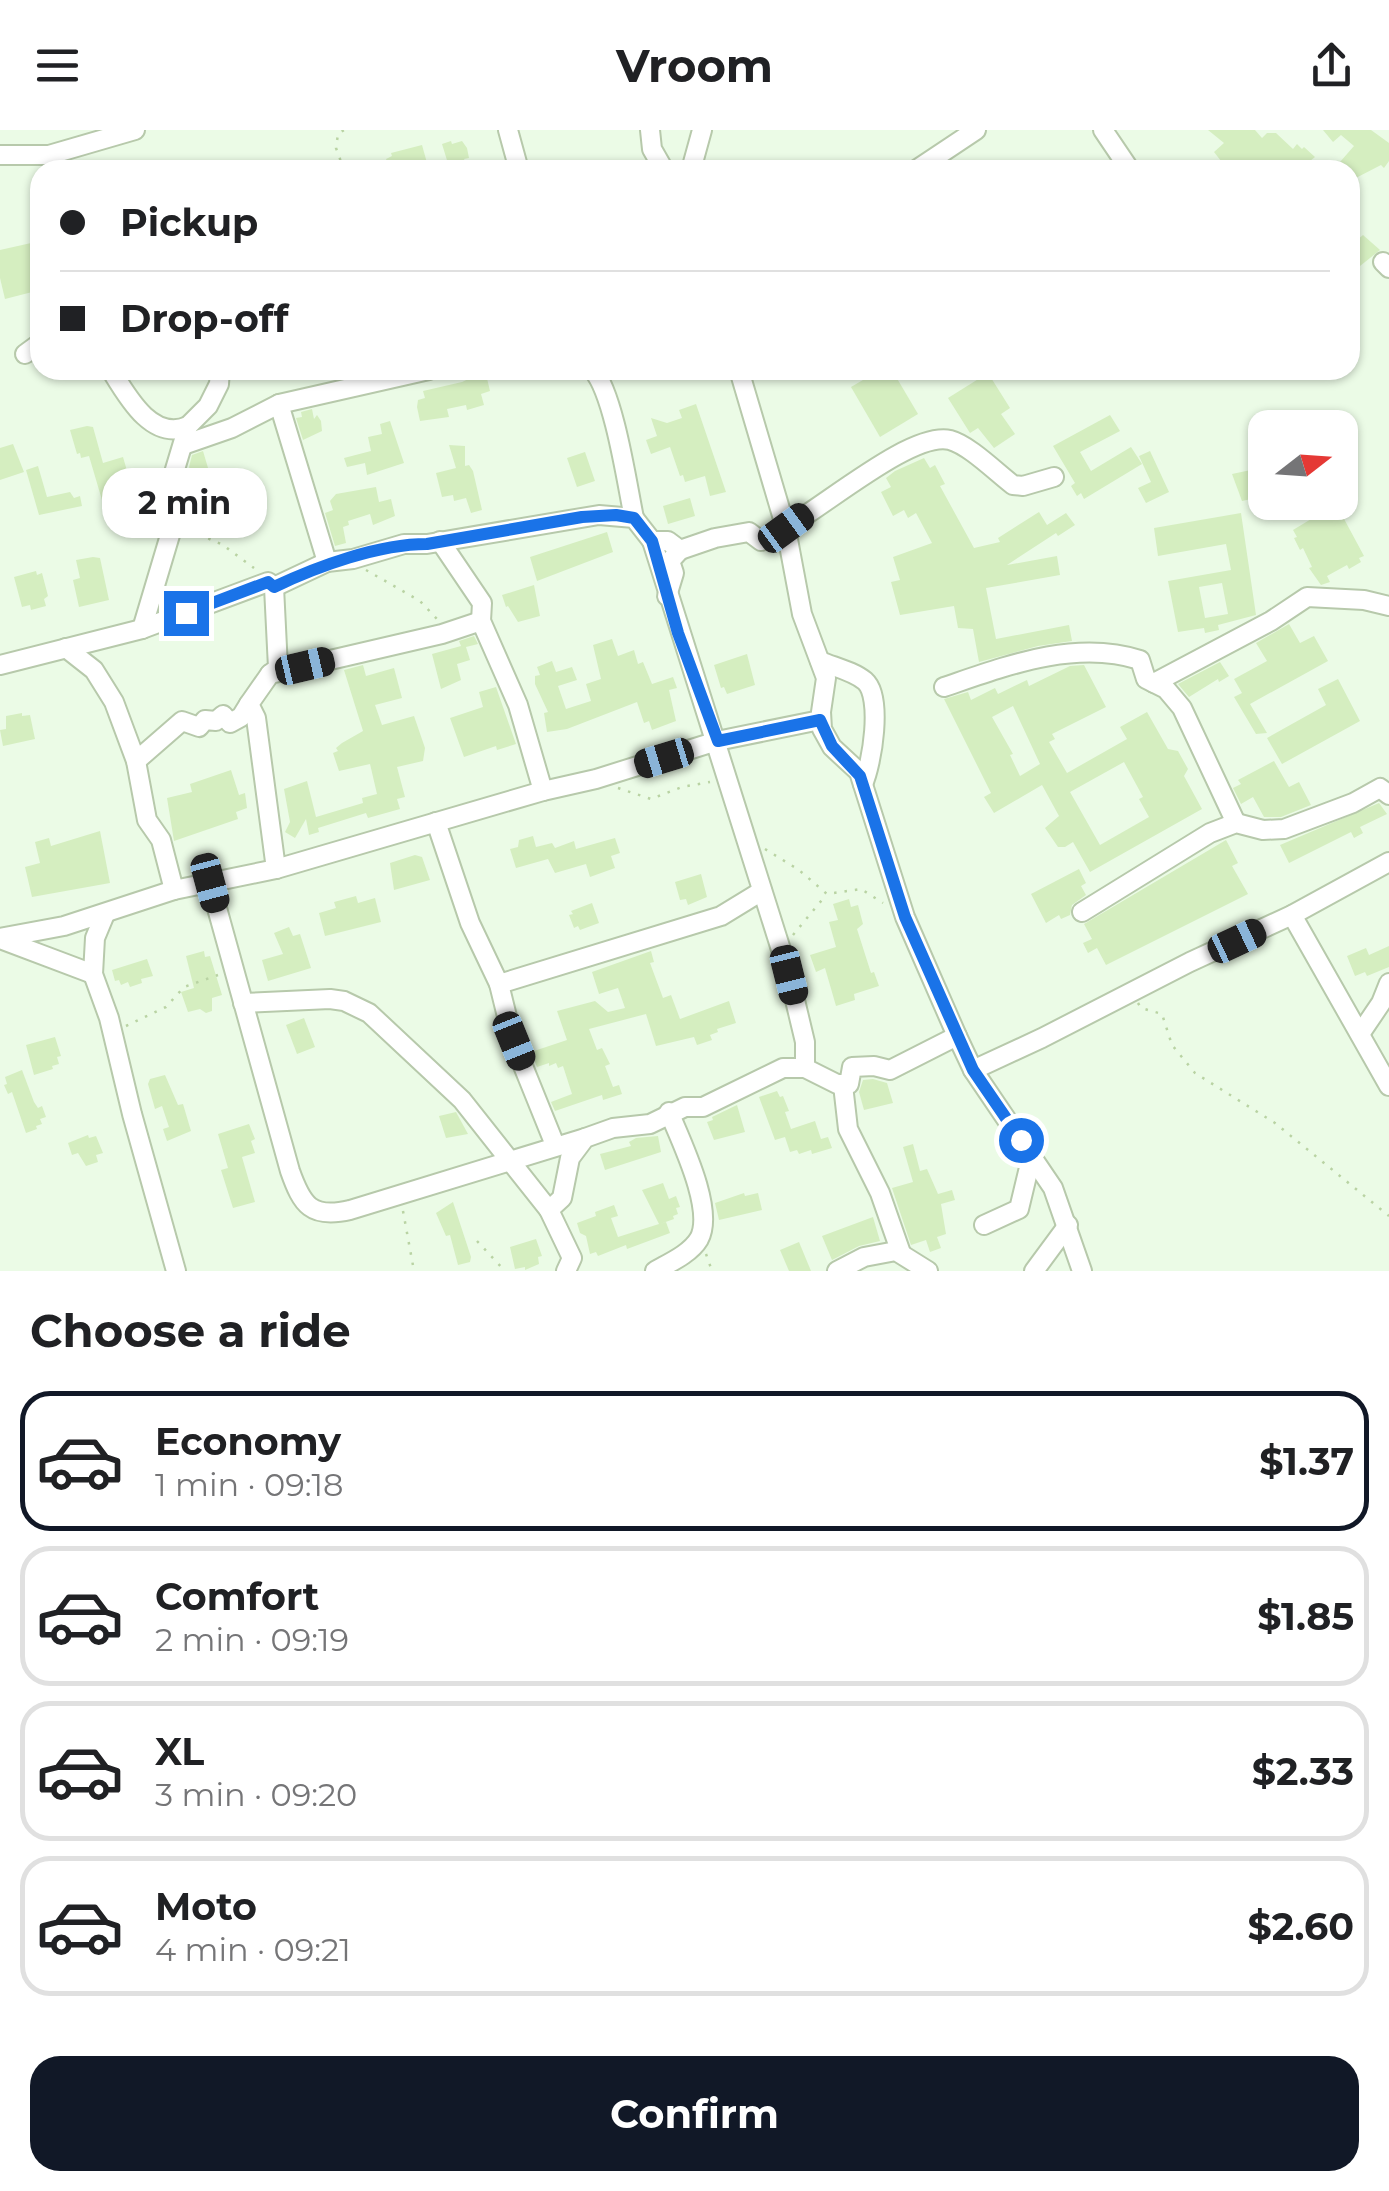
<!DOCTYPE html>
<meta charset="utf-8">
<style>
body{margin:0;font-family:Montserrat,sans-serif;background:#f6f6f6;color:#202124;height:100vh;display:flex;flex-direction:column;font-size:38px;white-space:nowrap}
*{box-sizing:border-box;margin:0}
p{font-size:32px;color:#757577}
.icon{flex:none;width:55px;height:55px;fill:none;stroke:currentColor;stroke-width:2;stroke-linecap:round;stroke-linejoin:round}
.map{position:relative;height:1141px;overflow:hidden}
.panel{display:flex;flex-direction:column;background:#fff;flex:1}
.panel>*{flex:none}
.hud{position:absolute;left:30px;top:30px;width:1330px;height:220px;border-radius:30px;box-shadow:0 2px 8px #0004;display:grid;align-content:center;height:220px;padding:0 30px;background:#fff}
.needle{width:65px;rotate:73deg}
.tools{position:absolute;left:1248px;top:280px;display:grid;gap:20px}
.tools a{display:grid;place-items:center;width:110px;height:110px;border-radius:20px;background:#fff;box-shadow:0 2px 8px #0004;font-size:50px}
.end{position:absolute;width:45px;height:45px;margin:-22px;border:12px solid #1a73e8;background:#fff;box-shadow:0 0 0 5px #fff}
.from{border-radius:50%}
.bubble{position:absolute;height:70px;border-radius:30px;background:#fff;box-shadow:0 2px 8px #0004;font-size:32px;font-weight:700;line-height:70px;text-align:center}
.car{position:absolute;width:30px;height:60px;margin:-30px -15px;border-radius:12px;box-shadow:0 0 8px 2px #0007;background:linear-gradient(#222 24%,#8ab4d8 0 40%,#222 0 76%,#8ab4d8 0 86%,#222 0)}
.hud b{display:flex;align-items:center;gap:35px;height:95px;font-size:38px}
.hud b+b{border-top:2px solid #e0e0e0}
.hud i{width:25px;height:25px;background:#202124}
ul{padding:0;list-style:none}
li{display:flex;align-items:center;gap:30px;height:140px;margin:0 20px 15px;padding:0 10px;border:5px solid #e0e0e0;border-radius:30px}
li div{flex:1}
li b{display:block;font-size:38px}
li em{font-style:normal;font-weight:700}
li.on{border-color:#111827}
li>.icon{width:90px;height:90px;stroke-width:1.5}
h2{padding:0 30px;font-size:45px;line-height:120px}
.action{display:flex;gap:20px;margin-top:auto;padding:20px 30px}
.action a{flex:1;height:115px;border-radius:30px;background:#111827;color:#fff;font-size:40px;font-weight:700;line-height:115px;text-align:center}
header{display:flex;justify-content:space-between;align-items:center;height:130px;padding:0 30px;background:#fff;font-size:45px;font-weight:700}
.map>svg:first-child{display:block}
</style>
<header><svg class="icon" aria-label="menu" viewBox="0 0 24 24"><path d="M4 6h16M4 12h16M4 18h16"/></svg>Vroom<svg class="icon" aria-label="share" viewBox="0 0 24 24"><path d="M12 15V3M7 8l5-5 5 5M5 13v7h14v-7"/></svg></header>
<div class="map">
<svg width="1389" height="1141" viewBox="0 0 1389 1141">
<rect width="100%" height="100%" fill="#ebfbe6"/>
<g fill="#d5eec0" fill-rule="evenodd">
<polygon points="1208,0 1255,0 1262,8 1267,3 1276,3 1293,19 1297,14 1302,19 1304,17 1315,27 1310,31 1320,40 1295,40 1286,33 1279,40 1228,40 1214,22 1224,13"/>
<polygon points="1323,0 1371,0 1389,13 1389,31 1384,38 1381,35 1350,51 1350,40 1333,40 1354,16 1341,5 1333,12"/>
<polygon points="451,11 452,14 462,11 467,18 469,28 464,29 467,37 450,40 442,14"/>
<polygon points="422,15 429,40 390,40 386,29 392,26 391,23"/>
<polygon points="1363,105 1380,120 1355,140 1350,134 1350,116"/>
<polygon points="40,111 40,160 5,169 0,148 0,120"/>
<polygon points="474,240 485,240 490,261 481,264 484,275 467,280 466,275 447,279 449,287 420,291 417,277 418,270 425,268 423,261 462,252 475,246"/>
<polygon points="880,240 892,240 918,284 880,307 851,257"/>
<polygon points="988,243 1010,278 1001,284 1015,304 994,318 978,298 970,303 948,268"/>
<polygon points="696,274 726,362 710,366 705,346 685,352 683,345 680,346 670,317 651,324 646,310 657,306 651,288 667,293 682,288 679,280"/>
<polygon points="312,279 314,289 317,285 321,291 322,301 303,310 296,288 302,287 301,282"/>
<polygon points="1110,285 1120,301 1080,322 1091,341 1131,317 1142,334 1084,369 1081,363 1077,366 1071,356 1075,353 1053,316"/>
<polygon points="390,291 404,333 367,345 365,333 347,337 344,328 371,321 368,307 382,304 380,294"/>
<polygon points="87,296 93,297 103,333 123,327 130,351 123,353 126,363 102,370 89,326 81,328 80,323 77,324 70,300"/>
<polygon points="13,314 24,342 0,350 0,318"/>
<polygon points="449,315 465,316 465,336 469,335 473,341 482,380 471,383 466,368 454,371 453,365 442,367 436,343 456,338"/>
<polygon points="203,321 216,365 191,372 186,350 193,348 189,337 192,325"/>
<polygon points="1150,321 1169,362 1146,373 1138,358 1151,352 1139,326"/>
<polygon points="585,322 595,351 577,357 567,328"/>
<polygon points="924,328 930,338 935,335 945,354 940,356 974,418 1000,412 998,408 1039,382 1047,395 1066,383 1075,395 1058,406 1056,403 1007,435 1057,426 1060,445 986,458 996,509 1069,495 1072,511 1038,516 979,532 973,499 958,498 954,476 900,485 891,452 900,450 893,427 932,413 916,383 908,388 904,380 893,386 881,362 891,357 886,348 895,341"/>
<polygon points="38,336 47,367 70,362 74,368 80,366 82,376 39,385 26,340"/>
<polygon points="1265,337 1265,366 1242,371 1232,344"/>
<polygon points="256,347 264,378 242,384 234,353"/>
<polygon points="376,357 379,372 391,369 395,386 373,395 370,384 348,391 349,395 343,397 346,413 335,416 325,383 333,380 330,371 336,364"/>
<polygon points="690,368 695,386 668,394 663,376"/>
<polygon points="1336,374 1364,426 1359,428 1361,432 1349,439 1347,435 1327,446 1330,452 1321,455 1309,438 1312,437 1303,418 1300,420 1294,408 1297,407 1293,400"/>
<path d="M1241 383 1256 485 1218 495 1219 500 1205 503 1204 498 1178 502 1168 451 1231 440 1226 414 1158 426 1154 398ZM1222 453 1228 484 1205 488 1199 457Z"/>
<polygon points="607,402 613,422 537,451 530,427"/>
<polygon points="93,427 100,428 109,470 79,477 73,450 80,448 76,430"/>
<polygon points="36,441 37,445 42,443 48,466 44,469 46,476 31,480 30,475 22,477 14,447"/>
<polygon points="534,455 540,486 518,492 508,476 506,477 502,465"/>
<polygon points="1289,494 1300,513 1314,506 1328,531 1250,574 1267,603 1256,604 1234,567 1242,563 1234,549 1267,531 1256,513"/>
<polygon points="474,506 478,514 466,517 470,530 457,534 461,550 441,559 432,524 461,516 459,511"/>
<polygon points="612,509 618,526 634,520 638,534 643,532 652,554 673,547 677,558 669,560 676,591 652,600 649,591 644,593 637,572 567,599 547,602 544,583 548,582 535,554 535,546 540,545 537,537 552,531 556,542 572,537 577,550 558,556 566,579 591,571 586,554 601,549 593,515"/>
<polygon points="747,524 755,555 727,564 724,557 721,558 714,535"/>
<polygon points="1220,532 1229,546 1219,552 1218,549 1189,567 1178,554"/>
<polygon points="363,535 366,546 394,538 402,568 375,575 382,595 414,586 425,618 423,631 397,637 405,667 397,669 400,679 368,688 366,683 318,698 319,702 309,705 306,689 295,708 285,702 290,692 284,659 307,651 316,687 363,673 362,668 377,664 370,634 339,641 333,623 338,621 336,618 342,613 363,601 344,540"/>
<path d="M1084 535 1106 577 1052 604 1055 609 1049 612 1067 643 1127 609 1120 597 1147 582 1168 619 1178 621 1188 639 1184 646 1202 679 1090 742 1073 712 1065 717H1058L1045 698 1059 686 1042 655 994 683 984 667 991 663 944 569 968 562 971 570 995 558 998 564 1027 550 1029 556 1070 536ZM1013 576 1040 634 1020 646 1010 625 1013 624 992 587ZM1124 632 1143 667 1139 669 1149 687 1100 715 1070 662Z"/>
<polygon points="1338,549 1360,591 1282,634 1267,608 1326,575 1318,559"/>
<polygon points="496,557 516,614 497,620 496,616 464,627 450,588 483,577 479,562"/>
<polygon points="22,583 22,586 30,585 35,609 3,616 0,600 6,599 6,586"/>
<polygon points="1274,631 1289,657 1299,652 1311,675 1281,687 1264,687 1253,667 1241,674 1233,658 1241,654 1238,650"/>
<polygon points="231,640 239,665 245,663 247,678 236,682 238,689 174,711 167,668 192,662 190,654"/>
<polygon points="1379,673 1387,684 1360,697 1363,703 1354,708 1351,702 1289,733 1280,715"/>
<polygon points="100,701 110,753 32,767 25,737 40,733 35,712 49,708 51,716"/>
<polygon points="533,706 536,717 552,713 555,718 574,711 576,719 615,708 620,723 611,726 615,738 590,747 586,734 555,743 548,729 516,738 510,719 518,717 519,710"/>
<polygon points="1226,710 1238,733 1232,736 1248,764 1106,835 1097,818 1088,823 1083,813 1092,809 1084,794"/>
<polygon points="415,725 422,727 430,750 394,760 390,733"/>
<polygon points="1079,739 1086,753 1081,756 1086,765 1072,775 1070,785 1061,789 1059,785 1046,793 1031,764"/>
<polygon points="701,744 707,767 688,775 686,769 680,770 675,752"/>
<polygon points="356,766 358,773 375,768 381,792 325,806 319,783 336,778 334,772"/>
<polygon points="849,769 851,777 858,775 863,794 857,799 871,843 874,842 879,856 854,864 855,870 836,876 825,838 816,842 810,825 836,817 829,792 838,790 833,774"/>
<polygon points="592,773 599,793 580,800 578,796 574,798 569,785 573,784 571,781"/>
<polygon points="289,797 293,806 300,804 311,838 268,851 262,830 283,824 274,803"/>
<polygon points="1389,816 1389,837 1367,846 1365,842 1355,846 1347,826 1366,818 1369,825"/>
<polygon points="204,821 205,827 210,826 222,865 212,868 212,881 206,883 200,879 188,882 181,862 194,858 186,826"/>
<polygon points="651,821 654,832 650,833 663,868 671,865 680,889 729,871 736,893 717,899 718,902 710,905 712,910 697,915 694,907 656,916 646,884 589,899 597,920 602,918 610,934 605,936 613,957 619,955 622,964 603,970 602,965 555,981 551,972 572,964 563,936 558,938 556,933 549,936 549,933 537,937 531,922 567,910 557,881 595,871 608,882 625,878 618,858 599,864 592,842"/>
<polygon points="147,829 153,846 141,849 142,853 130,857 128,852 121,855 119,850 115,851 112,840"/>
<polygon points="304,888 315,917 297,924 286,895"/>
<polygon points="55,907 61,926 57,927 59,934 52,936 53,939 34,945 26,915"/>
<polygon points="22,940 34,972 38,978 42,976 46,987 40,989 42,994 36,996 37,999 26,1003 12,962 8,964 4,955 7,954 5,947"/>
<polygon points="165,945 178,975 183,974 191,1001 167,1011 163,999 169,997 162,976 155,979 148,954 150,949"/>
<polygon points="873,949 887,953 893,973 864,980 859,962 863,950"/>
<polygon points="777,961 780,967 783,966 789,981 785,982 791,999 815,991 821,1009 828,1007 832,1018 812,1024 811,1020 799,1024 797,1020 790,1022 785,1007 775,1010 759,967"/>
<polygon points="737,975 745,1002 714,1010 707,992 713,990 712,987"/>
<polygon points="456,982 468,1004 446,1008 439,986"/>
<polygon points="249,994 255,1009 251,1011 255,1023 242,1027 255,1072 233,1078 221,1040 228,1038 218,1004"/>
<polygon points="88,1005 89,1008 96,1006 103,1023 96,1025 98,1032 86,1036 78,1023 72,1025 68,1013"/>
<polygon points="658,1006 661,1022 605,1040 600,1024 631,1016 629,1012 636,1008"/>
<polygon points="913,1014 920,1041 927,1039 938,1064 952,1060 955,1070 941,1074 946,1104 937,1107 941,1118 930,1122 926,1110 911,1115 892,1058 913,1052 903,1017"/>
<polygon points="663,1053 669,1069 676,1066 680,1077 676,1078 678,1084 673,1086 674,1089 660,1094 666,1092 670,1103 627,1119 626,1115 598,1126 596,1122 590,1124 586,1106 580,1103 577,1093 596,1086 595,1082 614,1075 618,1086 611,1088 618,1107 659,1094 642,1060"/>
<polygon points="744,1063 745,1066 758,1063 762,1080 719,1090 715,1073"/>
<polygon points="453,1072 471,1127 470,1132 458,1135 450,1105 446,1106 436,1083"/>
<polygon points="873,1087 880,1111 859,1116 832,1130 822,1106"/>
<polygon points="536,1109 542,1126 538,1127 539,1134 525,1140 525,1137 515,1139 510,1117"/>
<polygon points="799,1112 811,1141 789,1141 780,1120"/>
</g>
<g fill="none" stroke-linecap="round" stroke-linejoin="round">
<defs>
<g id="minor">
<polyline points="508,0 519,40"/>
<polyline points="650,0 652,19 664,40"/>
<polyline points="1103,0 1130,40"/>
<polyline points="0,25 49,25 135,0"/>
<polyline points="691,40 702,0"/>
<polyline points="916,40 976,0"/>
<polyline points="1383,132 1389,138"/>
<polyline points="25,224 40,213"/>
<path d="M111 240C127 266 152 312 188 296"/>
<path d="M593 240C614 264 627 354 634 388"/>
<polyline points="739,240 786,399 802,484 826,548 821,582 822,599 832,617 859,642 905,787 957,906 973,940 1053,1058 1082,1141"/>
<polyline points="279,274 327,432"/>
<polyline points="183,315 232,298 279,274 429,240"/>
<polyline points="440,411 482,473 481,491 518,575 543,661"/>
<polyline points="652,411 789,845 805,912 805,938"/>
<polyline points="667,466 674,443 670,431 680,420"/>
<polyline points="142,499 173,395 173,346 188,296 208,276 219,254 220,240"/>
<polyline points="66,518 94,540 114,572 136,631 147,690 161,710 174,760"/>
<path d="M820 531C834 537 853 541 865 551 883 567 872 634 863 654"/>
<path d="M0 535 142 499 268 452 274 457 327 432 353 429 404 414H427L599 385 634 388 652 411H668L680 420 715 408 749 402 761 411C806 394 907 300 950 310 969 315 996 342 1013 355L1023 356 1054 347"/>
<polyline points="270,544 278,538 274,457"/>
<polyline points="1154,553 1271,491 1307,467 1364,470 1389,476"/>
<path d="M944 557C1006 536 1075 509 1140 530L1146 549 1166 559 1182 578 1236 693"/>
<polyline points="136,631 182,591 199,597 205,590 216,591 223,585 230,593 241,587 249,574"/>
<polyline points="436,692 470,793 499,854 513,911 555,1015"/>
<polyline points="276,739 256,588 249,574 270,544 442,504 481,491"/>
<path d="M210 753 290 1041C302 1075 311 1089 350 1080L585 1008"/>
<polyline points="1082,782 1210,703 1236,693 1263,700 1284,699 1353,673 1380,658 1389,665"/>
<polyline points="105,784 95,808 93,844 109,888 132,984 176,1141"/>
<polyline points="1292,785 1389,956"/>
<polyline points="0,808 64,796 174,760 276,739 543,661 596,649 717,611 820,590"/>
<polyline points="0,809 93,844"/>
<polyline points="499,854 721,786 762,761"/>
<polyline points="243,873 330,869 344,871 369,883 462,970 549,1080"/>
<polyline points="1360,904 1381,873 1389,853"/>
<polyline points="973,940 1042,908 1190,832 1292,785 1389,732"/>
<polyline points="843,955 848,999 880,1063 901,1123"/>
<polyline points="984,1095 1019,1079 1032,1025"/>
<polyline points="566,1141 572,1128 549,1080 562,1068 570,1028 585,1008 613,998 650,994 685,977 703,977 783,938 805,938 837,954 849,954 852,937 874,936 890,940 957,906"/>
<path d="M655 1141C669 1133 690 1124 699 1109 715 1080 681 1011 669 982"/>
<polyline points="837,1141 864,1127 896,1121 928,1141"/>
<polyline points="1034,1141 1068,1095"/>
</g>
</defs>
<use href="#minor" stroke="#b7c9ab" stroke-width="22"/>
<g stroke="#b9d3a3" stroke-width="2.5" stroke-dasharray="2.5 8" stroke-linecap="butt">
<polyline points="344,40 336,18 338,4 344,0"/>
<polyline points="189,400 223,415 254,438"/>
<polyline points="366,440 420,471 437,489"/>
<polyline points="618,658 651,669 682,657 710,652"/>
<polyline points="765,719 799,740 827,764 861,759 883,773"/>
<polyline points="793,805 826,765"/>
<polyline points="1138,873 1141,878 1162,884 1172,915 1195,943 1275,993 1389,1086"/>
<polyline points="126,896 166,877 184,857 218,845"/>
<polyline points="403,1081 414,1141"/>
<polyline points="477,1111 505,1141"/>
<polyline points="706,1124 712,1141"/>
</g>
<use href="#minor" stroke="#fff" stroke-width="18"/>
</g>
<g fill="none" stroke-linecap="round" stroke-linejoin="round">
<path stroke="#1a73e8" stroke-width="12" d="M186 483 268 452 274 457C318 436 379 414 427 414L582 387 616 385 634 388 652 411 678 503 718 611 820 590 832 616 860 646 905 787 973 940 1021 1010"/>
</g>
</svg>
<div class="tools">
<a><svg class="needle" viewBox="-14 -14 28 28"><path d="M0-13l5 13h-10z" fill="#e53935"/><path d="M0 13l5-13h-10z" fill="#757577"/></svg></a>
</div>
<i class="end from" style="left:1021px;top:1010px"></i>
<i class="end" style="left:186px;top:483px"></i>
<div class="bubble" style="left:102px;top:338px;width:165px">2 min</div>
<i class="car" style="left:786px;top:398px;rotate:54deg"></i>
<i class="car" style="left:305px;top:536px;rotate:77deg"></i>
<i class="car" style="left:664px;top:628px;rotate:253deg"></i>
<i class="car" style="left:210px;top:753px;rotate:165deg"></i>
<i class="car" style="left:1237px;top:811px;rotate:65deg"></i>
<i class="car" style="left:789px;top:845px;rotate:166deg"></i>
<i class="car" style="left:514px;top:911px;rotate:158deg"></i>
<div class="hud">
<b><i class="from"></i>Pickup</b>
<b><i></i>Drop-off</b>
</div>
</div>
<section class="panel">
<h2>Choose a ride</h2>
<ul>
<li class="on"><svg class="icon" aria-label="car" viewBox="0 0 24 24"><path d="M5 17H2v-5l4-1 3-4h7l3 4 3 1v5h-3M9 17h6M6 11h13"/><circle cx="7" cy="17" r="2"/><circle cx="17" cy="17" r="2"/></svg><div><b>Economy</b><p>1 min · 09:18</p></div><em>$1.37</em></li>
<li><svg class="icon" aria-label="car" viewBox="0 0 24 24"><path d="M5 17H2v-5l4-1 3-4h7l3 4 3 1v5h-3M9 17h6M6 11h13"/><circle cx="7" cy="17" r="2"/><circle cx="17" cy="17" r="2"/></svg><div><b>Comfort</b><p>2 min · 09:19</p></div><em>$1.85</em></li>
<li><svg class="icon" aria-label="car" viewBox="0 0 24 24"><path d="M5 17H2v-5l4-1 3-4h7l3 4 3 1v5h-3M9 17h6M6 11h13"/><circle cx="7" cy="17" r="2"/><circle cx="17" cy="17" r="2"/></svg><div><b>XL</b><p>3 min · 09:20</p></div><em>$2.33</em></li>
<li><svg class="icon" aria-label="car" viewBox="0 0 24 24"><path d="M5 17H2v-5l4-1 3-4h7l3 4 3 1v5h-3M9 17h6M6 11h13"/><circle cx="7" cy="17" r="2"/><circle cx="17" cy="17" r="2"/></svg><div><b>Moto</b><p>4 min · 09:21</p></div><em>$2.60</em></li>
</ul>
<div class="action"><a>Confirm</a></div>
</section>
